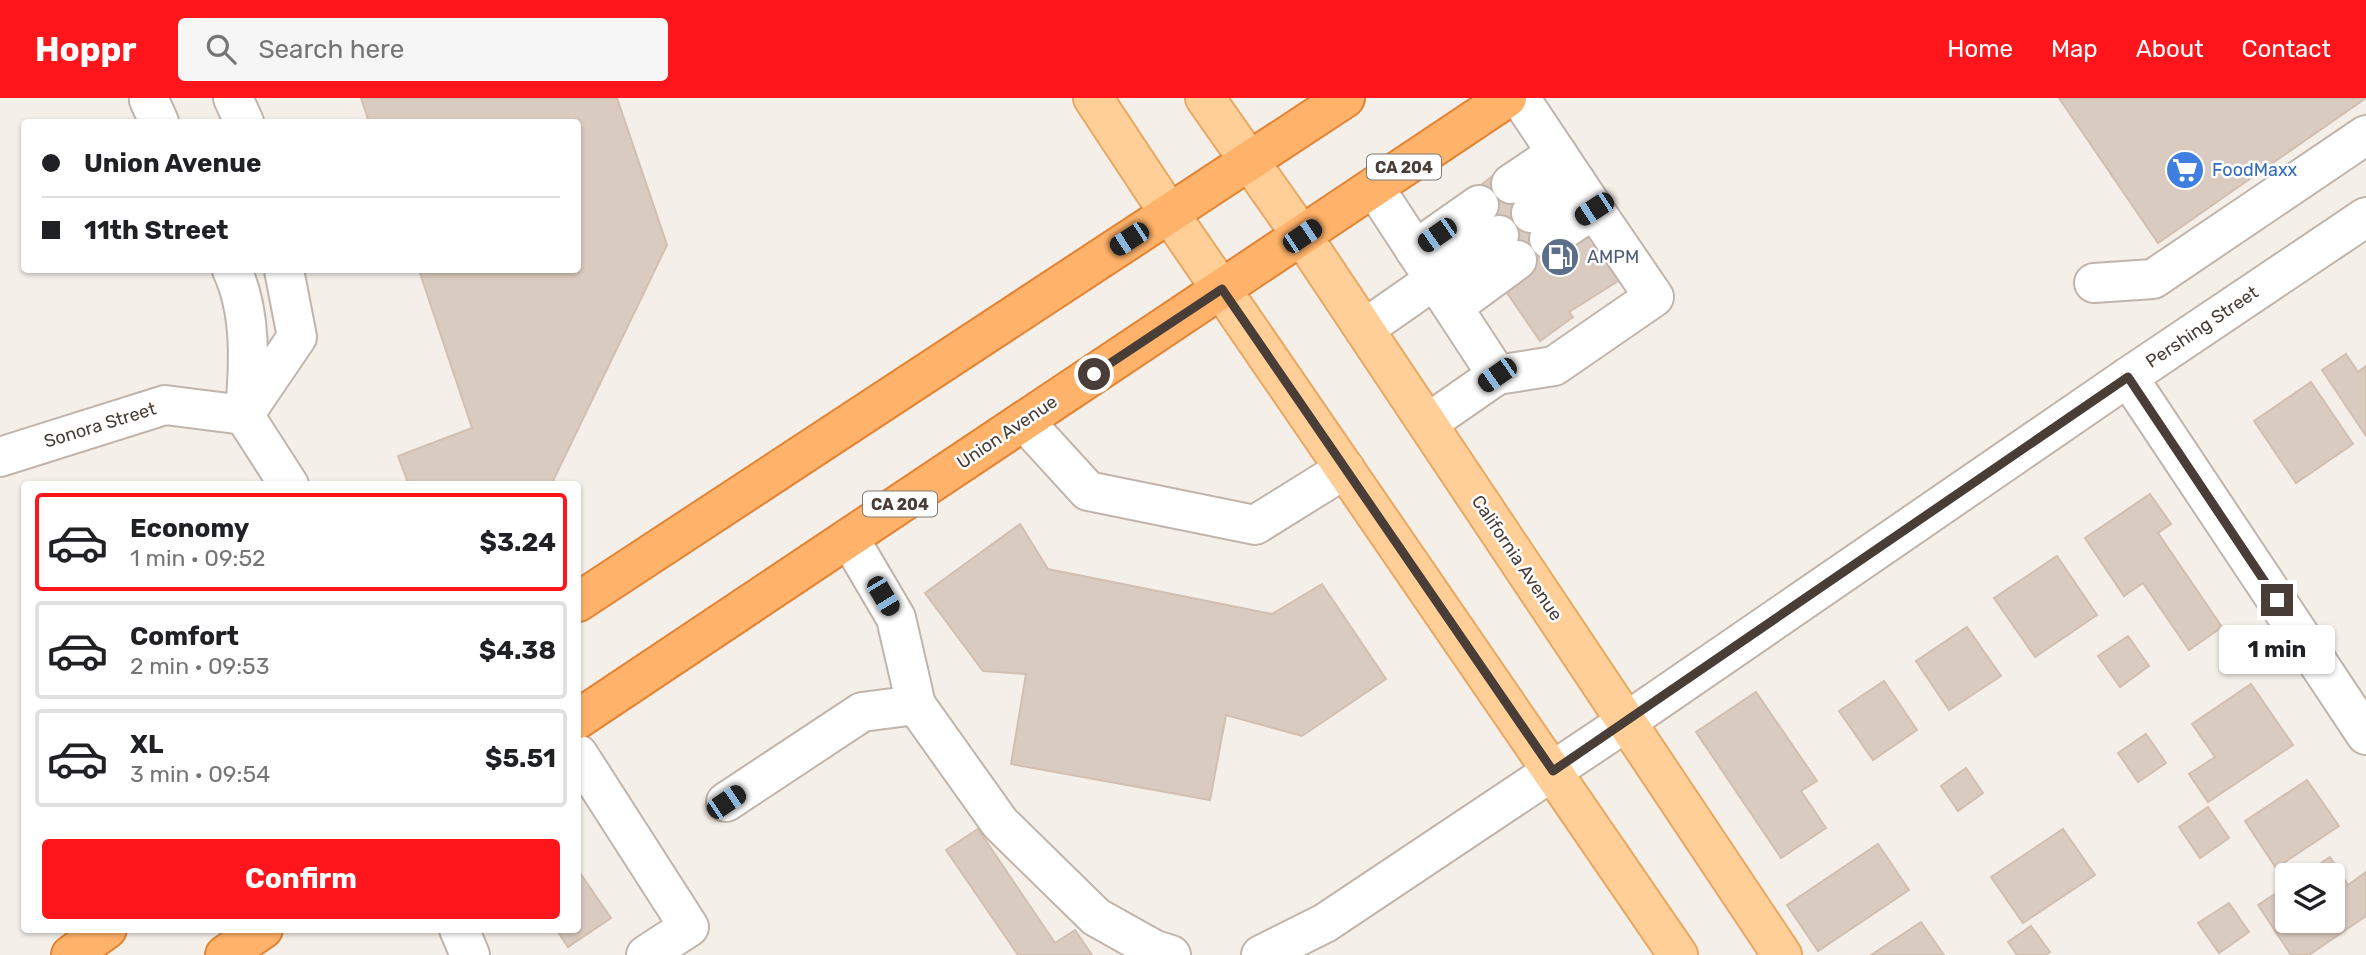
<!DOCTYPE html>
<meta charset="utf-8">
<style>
body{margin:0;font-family:Rubik,sans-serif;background:#f6f6f6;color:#202124;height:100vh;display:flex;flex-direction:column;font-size:26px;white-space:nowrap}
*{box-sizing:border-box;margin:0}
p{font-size:23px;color:#757577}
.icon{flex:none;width:38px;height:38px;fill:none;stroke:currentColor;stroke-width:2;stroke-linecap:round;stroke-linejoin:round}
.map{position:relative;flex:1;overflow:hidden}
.sheet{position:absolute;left:21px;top:383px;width:560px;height:452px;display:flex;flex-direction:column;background:#fff;border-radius:7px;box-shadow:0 2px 5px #0004}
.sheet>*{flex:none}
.guide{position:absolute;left:21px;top:21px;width:560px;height:154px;border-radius:7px;box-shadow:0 2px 5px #0004;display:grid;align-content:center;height:154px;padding:0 21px;background:#fff}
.buttons{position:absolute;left:2275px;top:765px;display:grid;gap:14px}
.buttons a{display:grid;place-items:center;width:70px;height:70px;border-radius:7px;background:#fff;box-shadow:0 2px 5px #0004;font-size:35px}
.end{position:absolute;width:32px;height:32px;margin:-16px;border:9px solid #493e37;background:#fff;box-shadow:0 0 0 4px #fff}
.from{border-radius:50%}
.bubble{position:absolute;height:49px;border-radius:7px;background:#fff;box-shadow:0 2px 5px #0004;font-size:23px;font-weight:700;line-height:49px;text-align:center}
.car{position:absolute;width:21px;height:42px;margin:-21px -10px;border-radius:9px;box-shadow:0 0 5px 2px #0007;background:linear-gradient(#222 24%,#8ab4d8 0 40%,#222 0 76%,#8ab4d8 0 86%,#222 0)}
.guide b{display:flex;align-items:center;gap:24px;height:66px;font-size:26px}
.guide b+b{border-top:2px solid #e0e0e0}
.guide i{width:18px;height:18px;background:#202124}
ul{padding:12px 0 0;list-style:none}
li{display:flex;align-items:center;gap:21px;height:98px;margin:0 14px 10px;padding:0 7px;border:4px solid #e0e0e0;border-radius:7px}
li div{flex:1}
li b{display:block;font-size:26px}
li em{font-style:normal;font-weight:700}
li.selected{border-color:#ff151c}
li>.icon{width:63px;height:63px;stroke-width:1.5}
.primary-button{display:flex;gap:14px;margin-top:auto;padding:14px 21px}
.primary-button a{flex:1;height:80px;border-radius:7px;background:#ff151c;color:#fff;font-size:28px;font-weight:700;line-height:80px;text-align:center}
header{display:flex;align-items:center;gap:42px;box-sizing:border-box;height:98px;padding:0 35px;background:#ff151c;color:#fff}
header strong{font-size:33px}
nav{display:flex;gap:38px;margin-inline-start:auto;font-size:24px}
.search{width:490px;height:63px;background:#f6f6f6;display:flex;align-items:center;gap:18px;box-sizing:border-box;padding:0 24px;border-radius:7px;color:#757577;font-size:26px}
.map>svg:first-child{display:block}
</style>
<header>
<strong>Hoppr</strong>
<div class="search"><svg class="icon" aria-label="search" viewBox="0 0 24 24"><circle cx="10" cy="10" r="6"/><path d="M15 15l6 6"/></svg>Search here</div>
<nav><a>Home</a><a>Map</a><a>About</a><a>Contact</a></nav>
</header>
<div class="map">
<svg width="2366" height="857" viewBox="0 0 2366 857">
<rect width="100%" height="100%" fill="#f5efe9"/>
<g fill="#dacbc0" stroke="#d2bfb0" stroke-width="2">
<polygon points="361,0 617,0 667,147 551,387 409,387 398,358 472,330 419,172 578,172 578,24 369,24"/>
<polygon points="2059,0 2366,0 2158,145"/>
<polygon points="1501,71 1560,157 1588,138 1623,180 1569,214 1573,219 1540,243 1505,192 1471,95"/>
<polygon points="2346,256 2358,274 2366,268 2366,338 2322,272"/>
<polygon points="2311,284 2353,346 2296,385 2254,323"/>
<polygon points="2150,396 2171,426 2158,435 2222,529 2189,552 2143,485 2124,498 2085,440"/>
<polygon points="1020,426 1048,471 1272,516 1322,486 1386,581 1302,638 1226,617 1210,702 1011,666 1026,576 983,573 925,495"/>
<polygon points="2057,458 2097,517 2035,559 1994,500"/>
<polygon points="1967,529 2001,578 1949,612 1916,563"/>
<polygon points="2128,538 2149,568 2120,589 2098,558"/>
<polygon points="1884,583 1917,632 1873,662 1839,613"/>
<polygon points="2251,586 2293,647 2208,704 2189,676 2215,659 2192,626"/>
<polygon points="1756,594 1817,683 1801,693 1826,730 1781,760 1696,634"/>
<polygon points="2146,636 2166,665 2138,684 2118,655"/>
<polygon points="1966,670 1983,695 1958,713 1941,688"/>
<polygon points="2307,682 2339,728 2276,770 2245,723"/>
<polygon points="2208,709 2229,740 2200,760 2179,729"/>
<polygon points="978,731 1055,845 1075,832 1092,857 1018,857 946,752"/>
<polygon points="2063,731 2095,777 2023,825 1991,779"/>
<polygon points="1878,746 1909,792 1818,853 1787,807"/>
<polygon points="2330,759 2348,787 2366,774 2366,818 2309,857 2291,857 2258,807 2287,788 2287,822 2333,822 2333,777 2303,777"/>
<polygon points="578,772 611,820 568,849 556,831 578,831"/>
<polygon points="2229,805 2249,834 2219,855 2198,825"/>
<polygon points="1921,824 1944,857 1871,857"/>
<polygon points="2031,828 2050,854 2046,857 2017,857 2008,844"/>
</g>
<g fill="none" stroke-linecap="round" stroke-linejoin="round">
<defs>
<g id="minor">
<polyline points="150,0 149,2 159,24"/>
<polyline points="233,0 244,24"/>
<polyline points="1520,0 1594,111 1549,141"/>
<polyline points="1511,86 1557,55"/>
<polyline points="1374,89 1497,277 1428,325"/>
<polyline points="1531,115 1576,84"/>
<polyline points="1415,152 1479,107"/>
<path d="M232 172C252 215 249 268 245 315"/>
<polyline points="2094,185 2153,181 2366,37"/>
<polyline points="1453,209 1517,162"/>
<polyline points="1364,231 1499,137"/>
<polyline points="1497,277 1554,268 1654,199 1594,111"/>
<polyline points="2128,279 2366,637"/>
<polyline points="244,317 297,239 284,172"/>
<polyline points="244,317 289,387"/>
<polyline points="1024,323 1088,393 1255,427 1345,371"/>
<polyline points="0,359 165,307 244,317"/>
<polyline points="916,607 1000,725 1096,819 1155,852 1171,857"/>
<polyline points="578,656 689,829 646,857"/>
<polyline points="726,704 862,614 916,607 896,520 849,440"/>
<polyline points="459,831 470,857"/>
<polyline points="1261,857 1325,825 1626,624 2128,279 2366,119"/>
</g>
<g id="major">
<polyline points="1093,0 1169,115 1678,857"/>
<polyline points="1205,0 1302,138 1782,857"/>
</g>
<g id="highway">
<polyline points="578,504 1345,0"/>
<polyline points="578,621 1507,0"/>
<polyline points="71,857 107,831"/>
<polyline points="225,857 263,831"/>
</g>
</defs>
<use href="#minor" stroke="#c1b5ab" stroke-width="42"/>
<use href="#major" stroke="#e8a863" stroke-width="42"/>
<use href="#highway" stroke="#e38334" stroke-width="42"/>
<use href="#minor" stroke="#fff" stroke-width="38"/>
<use href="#major" stroke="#ffcf97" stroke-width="38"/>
<use href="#highway" stroke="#ffb269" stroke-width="38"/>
</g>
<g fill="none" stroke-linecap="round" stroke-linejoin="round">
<polyline stroke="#493e37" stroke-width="9" points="1094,276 1222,191 1553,673 2128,279 2277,502"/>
</g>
<defs>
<symbol id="supermarket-disc" viewBox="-11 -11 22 22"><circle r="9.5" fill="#3f7fe0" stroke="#fff"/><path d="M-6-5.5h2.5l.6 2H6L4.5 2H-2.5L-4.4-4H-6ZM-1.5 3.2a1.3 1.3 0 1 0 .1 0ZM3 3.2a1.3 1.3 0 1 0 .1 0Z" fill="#fff"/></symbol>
<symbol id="fuel-disc" viewBox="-11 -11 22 22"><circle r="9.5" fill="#5c6f8a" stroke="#fff"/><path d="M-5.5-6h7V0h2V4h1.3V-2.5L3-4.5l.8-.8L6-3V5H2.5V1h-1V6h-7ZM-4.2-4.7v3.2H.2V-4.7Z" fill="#fff"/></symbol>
</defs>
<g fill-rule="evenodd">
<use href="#supermarket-disc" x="2163" y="50" width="44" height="44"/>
<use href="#fuel-disc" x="1538" y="137" width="44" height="44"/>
</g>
<g text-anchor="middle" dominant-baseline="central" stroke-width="5" stroke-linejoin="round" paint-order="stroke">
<g fill="#fff" stroke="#807873" stroke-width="2">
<rect x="1367" y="56.5" width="74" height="25" rx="5"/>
<rect x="863" y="393.5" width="74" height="25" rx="5"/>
</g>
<g font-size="16" font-weight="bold" fill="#493e37">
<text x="1404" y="69">CA 204</text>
<text x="900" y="406">CA 204</text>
</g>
<g font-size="18" fill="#366cbe" stroke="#fff" text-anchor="start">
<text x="2212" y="72">FoodMaxx</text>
</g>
<g font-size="18" fill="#4e5e75" stroke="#fff" text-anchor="start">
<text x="1587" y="159">AMPM</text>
</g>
<g font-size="18" fill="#493e37" stroke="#fff">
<text transform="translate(2202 229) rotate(-34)">Pershing Street</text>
<text transform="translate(100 327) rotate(-17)">Sonora Street</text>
<text transform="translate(1007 334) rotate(-34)">Union Avenue</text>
<text transform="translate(1517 460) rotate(56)">California Avenue</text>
</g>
</g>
</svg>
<div class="buttons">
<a><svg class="icon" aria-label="layers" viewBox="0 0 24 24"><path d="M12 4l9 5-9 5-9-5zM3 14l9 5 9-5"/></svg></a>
</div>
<i class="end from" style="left:1094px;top:276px"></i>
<i class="end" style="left:2277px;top:502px"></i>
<div class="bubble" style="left:2219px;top:527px;width:116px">1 min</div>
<i class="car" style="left:1594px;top:111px;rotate:237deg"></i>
<i class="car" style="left:1437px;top:137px;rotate:235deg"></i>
<i class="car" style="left:1302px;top:138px;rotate:56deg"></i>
<i class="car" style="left:1129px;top:141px;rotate:237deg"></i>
<i class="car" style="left:1497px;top:277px;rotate:235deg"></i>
<i class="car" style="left:883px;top:498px;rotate:149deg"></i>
<i class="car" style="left:726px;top:704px;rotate:56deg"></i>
<div class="guide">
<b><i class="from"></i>Union Avenue</b>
<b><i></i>11th Street</b>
</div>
<section class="sheet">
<ul>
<li class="selected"><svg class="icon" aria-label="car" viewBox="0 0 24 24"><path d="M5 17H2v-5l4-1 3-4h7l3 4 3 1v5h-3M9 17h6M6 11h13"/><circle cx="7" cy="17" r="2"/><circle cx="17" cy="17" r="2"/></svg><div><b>Economy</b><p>1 min · 09:52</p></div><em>$3.24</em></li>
<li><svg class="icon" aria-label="car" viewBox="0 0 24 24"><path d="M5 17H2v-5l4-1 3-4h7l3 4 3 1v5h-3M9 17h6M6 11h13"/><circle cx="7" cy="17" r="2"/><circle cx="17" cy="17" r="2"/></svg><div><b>Comfort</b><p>2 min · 09:53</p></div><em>$4.38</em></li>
<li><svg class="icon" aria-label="car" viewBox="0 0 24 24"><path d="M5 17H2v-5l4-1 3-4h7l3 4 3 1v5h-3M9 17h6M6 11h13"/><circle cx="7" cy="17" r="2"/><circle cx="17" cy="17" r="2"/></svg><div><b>XL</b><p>3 min · 09:54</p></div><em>$5.51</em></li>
</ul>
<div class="primary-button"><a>Confirm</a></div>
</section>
</div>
